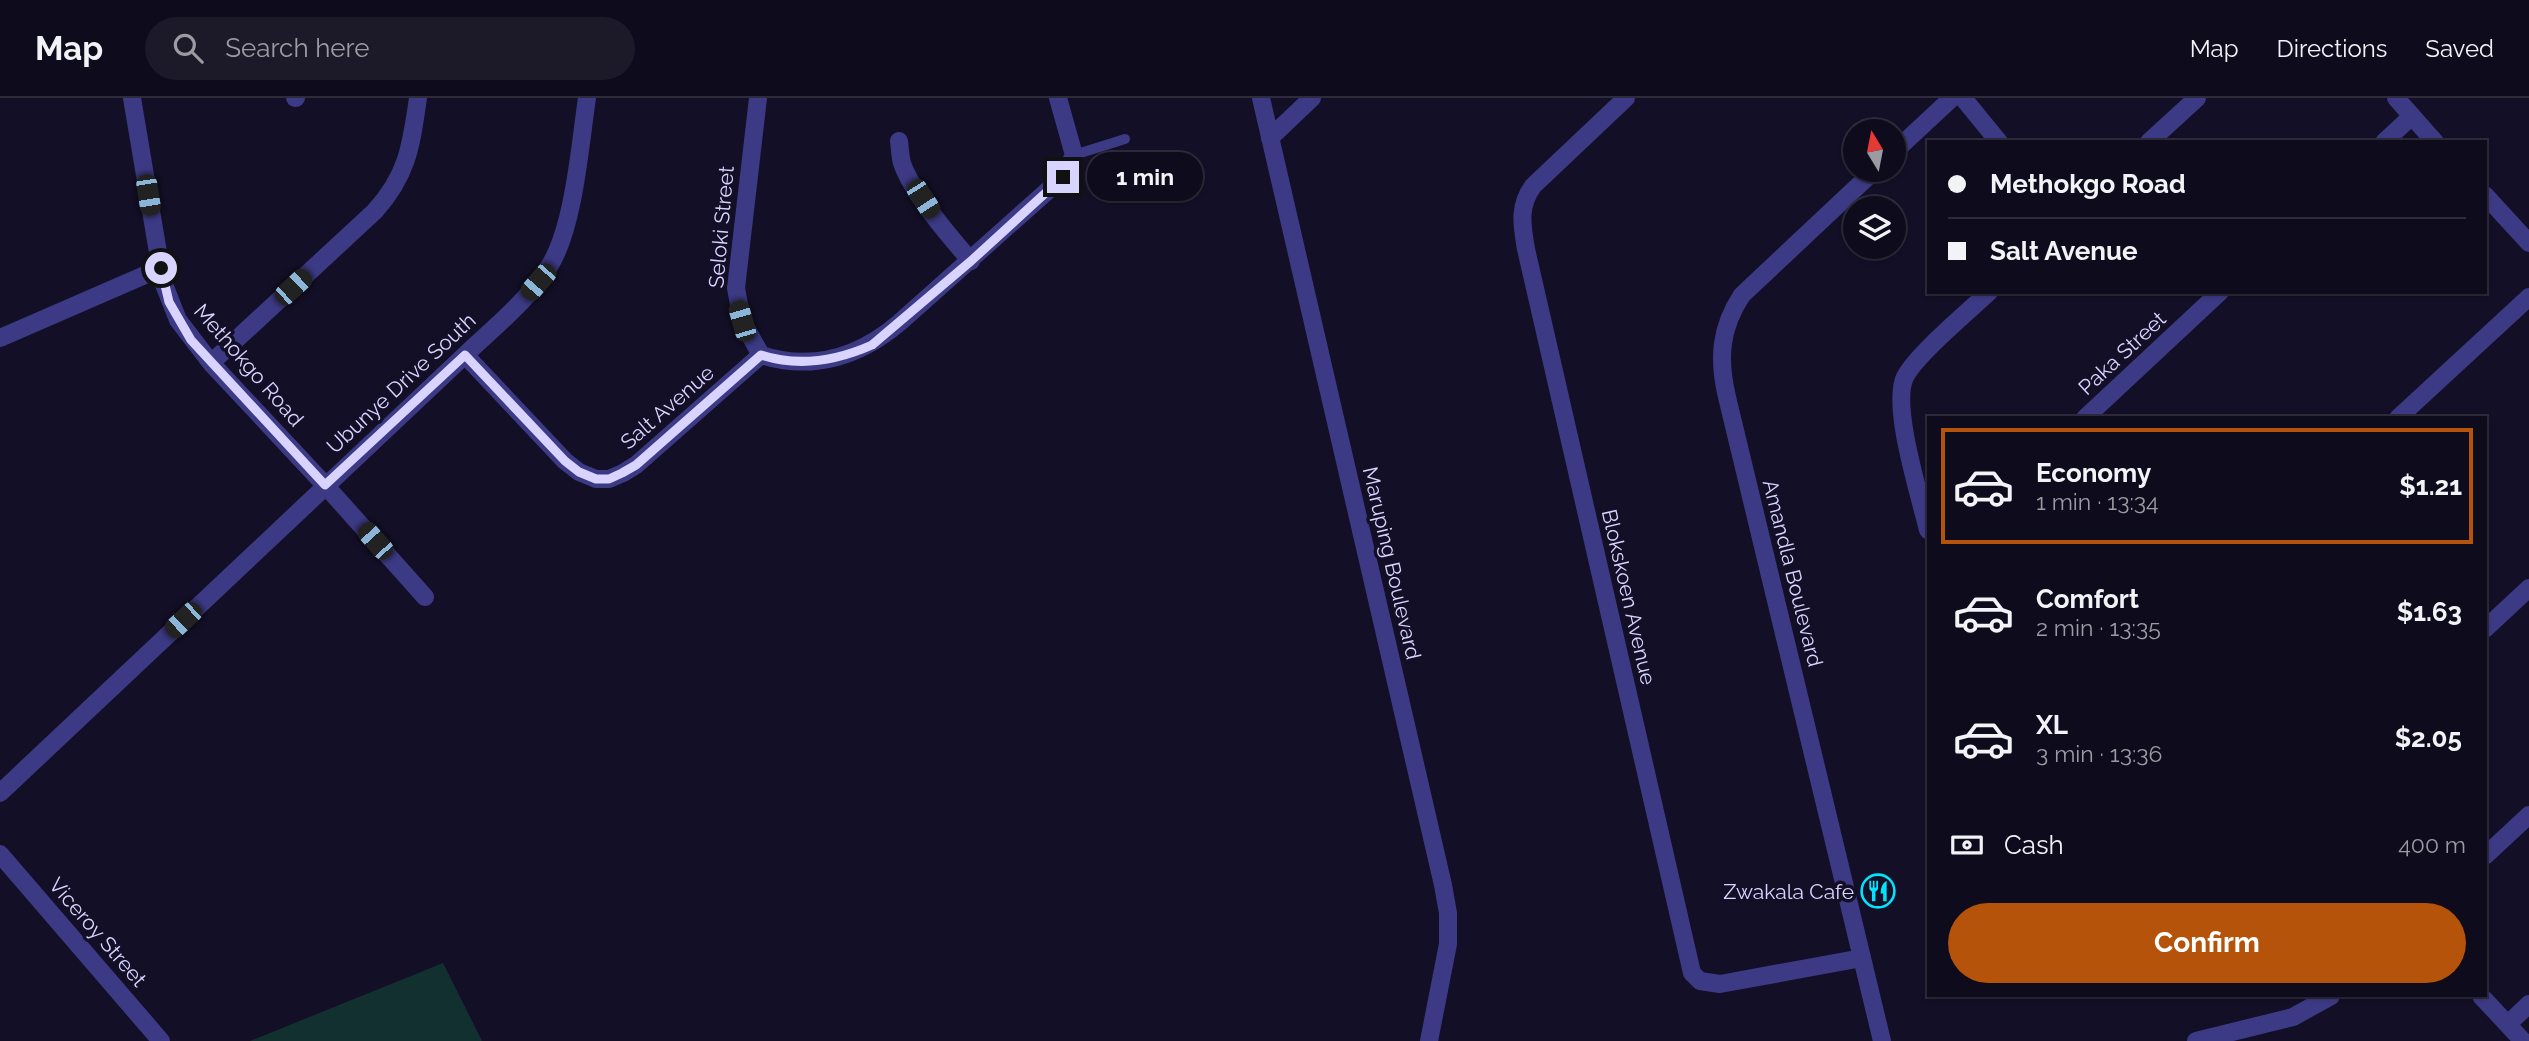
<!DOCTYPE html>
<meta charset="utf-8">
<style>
body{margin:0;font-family:Raleway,sans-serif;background:#1c1929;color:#f1f3f6;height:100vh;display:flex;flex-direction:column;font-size:26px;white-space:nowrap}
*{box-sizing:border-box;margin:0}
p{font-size:23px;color:#9b9ba3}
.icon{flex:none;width:38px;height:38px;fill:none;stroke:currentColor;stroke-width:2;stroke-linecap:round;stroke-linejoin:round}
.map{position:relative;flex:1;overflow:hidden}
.drawer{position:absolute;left:1927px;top:318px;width:560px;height:581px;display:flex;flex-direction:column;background:#0e0b1c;border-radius:0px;box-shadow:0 2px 5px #0004,0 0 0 2px #2e2b3b}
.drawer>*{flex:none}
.top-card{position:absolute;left:1927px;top:42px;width:560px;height:154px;border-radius:0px;box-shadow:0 2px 5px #0004,0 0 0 2px #2e2b3b;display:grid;align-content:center;height:154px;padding:0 21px;background:#0e0b1c}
.needle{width:46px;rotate:350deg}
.fabs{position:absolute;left:1843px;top:21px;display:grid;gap:14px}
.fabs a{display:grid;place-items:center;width:63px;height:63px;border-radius:50%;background:#0e0b1c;box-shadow:0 2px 5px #0004,0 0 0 2px #2e2b3b;font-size:35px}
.end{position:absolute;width:32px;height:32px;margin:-16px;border:9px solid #d9d4ff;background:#111;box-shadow:0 0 0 4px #111}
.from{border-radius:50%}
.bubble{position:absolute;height:49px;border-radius:24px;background:#0e0b1c;box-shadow:0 2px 5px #0004,0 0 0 2px #2e2b3b;font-size:23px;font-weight:700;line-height:49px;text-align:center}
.car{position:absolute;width:21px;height:42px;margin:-21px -10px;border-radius:9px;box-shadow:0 0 5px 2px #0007;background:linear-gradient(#222 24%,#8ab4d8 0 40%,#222 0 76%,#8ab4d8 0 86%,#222 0)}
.top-card b{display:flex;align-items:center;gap:24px;height:66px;font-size:26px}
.top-card b+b{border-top:2px solid #2e2b3b}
.top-card i{width:18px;height:18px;background:#f1f3f6}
ul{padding:12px 0 0;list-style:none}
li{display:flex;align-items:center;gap:21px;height:116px;margin:0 14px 10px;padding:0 7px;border:4px solid transparent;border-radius:0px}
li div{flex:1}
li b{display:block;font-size:26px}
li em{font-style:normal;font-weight:700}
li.selected{border-color:#b45309}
li>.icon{width:63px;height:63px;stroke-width:1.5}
.pay{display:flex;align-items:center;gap:18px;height:77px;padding:0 21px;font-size:26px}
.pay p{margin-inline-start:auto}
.cta{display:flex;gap:14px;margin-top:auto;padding:14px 21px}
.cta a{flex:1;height:80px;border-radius:42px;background:#b45309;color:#fff;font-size:28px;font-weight:700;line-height:80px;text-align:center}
header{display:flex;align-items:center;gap:42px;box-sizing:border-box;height:98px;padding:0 35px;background:#0e0b1c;border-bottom:2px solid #2e2b3b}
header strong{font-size:33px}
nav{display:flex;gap:38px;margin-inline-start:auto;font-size:24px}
.search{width:490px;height:63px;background:#1c1929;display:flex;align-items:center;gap:18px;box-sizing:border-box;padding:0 24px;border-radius:38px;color:#9b9ba3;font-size:26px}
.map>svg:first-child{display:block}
</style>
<header>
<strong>Map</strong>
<div class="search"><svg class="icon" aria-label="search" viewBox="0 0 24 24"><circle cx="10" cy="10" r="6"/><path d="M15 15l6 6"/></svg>Search here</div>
<nav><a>Map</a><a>Directions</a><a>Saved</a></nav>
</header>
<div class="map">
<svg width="2529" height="943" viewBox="0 0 2529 943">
<rect width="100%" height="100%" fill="#130f26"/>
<polygon fill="#12302f" points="443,865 482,943 250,943"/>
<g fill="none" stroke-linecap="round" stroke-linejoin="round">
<polyline stroke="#3d3a85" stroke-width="10" points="1074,57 1125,41"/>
<g stroke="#3d3a85" stroke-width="18">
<polyline points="132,0 163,184 178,222 211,265 325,387 425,499"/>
<polyline points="295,0 296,0"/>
<polyline points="758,0 736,190 742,223 761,257"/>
<polyline points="1261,0 1443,787 1448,815 1448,846 1429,943"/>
<path d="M1626 0 1533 88C1518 109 1522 127 1526 151L1692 875 1700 883 1720 886 1862 860"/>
<polyline points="1963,0 1999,44"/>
<polyline points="2396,0 2435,44"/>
<polyline points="1270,40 1312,0"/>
<path d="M899 43C900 50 900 58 902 65 912 95 950 139 971 163"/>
<polyline points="2149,44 2197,0"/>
<polyline points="2384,44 2412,18"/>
<polyline points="1894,54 1952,0"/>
<path d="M1875 72 1742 197C1720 230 1718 261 1727 299L1882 943"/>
<polyline points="2485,97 2529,145"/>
<polyline points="0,240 161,170"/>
<polyline points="465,257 565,363 579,374 596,381 609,381 623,375 636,367 761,257"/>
<path d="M761 257C812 273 859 259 899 225L1063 79 1074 57 1058 0"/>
<path d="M211 265 375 113C408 76 411 48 418 0"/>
<polyline points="2085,320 2220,194"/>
<polyline points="2398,320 2529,199"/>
<path d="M1928 432C1920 398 1891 308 1905 279 1916 257 1969 213 1989 194"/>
<polyline points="2485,531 2529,490"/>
<polyline points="0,756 161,943"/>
<polyline points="2485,758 2529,717"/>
<polyline points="2481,898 2523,943"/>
<polyline points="2508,926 2529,906"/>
<polyline points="2196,943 2293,919 2331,898"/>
</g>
<path stroke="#3d3a85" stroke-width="18" d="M0 695 465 257C494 229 529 202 550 167 574 128 580 47 587 0"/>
</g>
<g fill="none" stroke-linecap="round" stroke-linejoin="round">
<path stroke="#d9d4ff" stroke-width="9" d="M161 170 169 204 191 242 325 387 465 257 565 363 579 374 596 381H609L622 375 636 367 761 257C798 269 836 263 872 247L971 163 1063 79"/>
</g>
<defs>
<symbol id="restaurant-ring" viewBox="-11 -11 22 22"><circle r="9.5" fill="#130f26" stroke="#00e5ff" stroke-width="1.5"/><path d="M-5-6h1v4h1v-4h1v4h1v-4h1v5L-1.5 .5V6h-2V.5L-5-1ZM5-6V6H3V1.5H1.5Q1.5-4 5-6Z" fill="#00e5ff"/></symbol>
</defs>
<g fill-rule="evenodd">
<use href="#restaurant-ring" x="1859" y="774" width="38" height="38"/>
</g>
<g text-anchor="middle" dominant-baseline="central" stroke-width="7" stroke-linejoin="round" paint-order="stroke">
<g font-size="21" fill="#d9d4ff" stroke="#130f26">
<text transform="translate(721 129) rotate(-85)">Seloki Street</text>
<text transform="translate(2122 255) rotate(-43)">Paka Street</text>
<text transform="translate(249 267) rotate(49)">Methokgo Road</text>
<text transform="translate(401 285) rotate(-43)">Ubunye Drive South</text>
<text transform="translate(667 309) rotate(-41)">Salt Avenue</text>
<text transform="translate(1392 465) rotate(77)">Maruping Boulevard</text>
<text transform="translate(1793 475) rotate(76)">Amandla Boulevard</text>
<text transform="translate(1629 499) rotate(77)">Blokskoen Avenue</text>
<text transform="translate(98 834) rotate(49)">Viceroy Street</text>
</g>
<g font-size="21" fill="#d9d4ff" stroke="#130f26" text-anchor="end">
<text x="1854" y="793">Zwakala Cafe</text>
</g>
</g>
</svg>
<div class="fabs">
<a><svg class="needle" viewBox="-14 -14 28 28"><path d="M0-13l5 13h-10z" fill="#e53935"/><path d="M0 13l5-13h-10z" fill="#9b9ba3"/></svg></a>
<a><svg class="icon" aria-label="layers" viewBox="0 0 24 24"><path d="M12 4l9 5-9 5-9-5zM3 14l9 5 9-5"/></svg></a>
</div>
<i class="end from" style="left:161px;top:170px"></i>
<i class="end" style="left:1063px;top:79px"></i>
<div class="bubble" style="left:1087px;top:54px;width:116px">1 min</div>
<i class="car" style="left:148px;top:97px;rotate:171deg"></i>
<i class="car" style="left:923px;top:101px;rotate:147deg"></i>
<i class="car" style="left:538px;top:184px;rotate:221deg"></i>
<i class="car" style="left:293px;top:189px;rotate:47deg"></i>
<i class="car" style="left:742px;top:223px;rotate:344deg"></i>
<i class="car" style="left:375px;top:443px;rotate:318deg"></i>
<i class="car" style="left:183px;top:522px;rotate:227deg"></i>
<div class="top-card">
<b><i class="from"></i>Methokgo Road</b>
<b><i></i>Salt Avenue</b>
</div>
<section class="drawer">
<ul>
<li class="selected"><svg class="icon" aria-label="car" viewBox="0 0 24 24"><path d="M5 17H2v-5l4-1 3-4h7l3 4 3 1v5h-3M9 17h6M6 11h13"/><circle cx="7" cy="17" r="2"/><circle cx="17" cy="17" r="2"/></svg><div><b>Economy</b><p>1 min · 13:34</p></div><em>$1.21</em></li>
<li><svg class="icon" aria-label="car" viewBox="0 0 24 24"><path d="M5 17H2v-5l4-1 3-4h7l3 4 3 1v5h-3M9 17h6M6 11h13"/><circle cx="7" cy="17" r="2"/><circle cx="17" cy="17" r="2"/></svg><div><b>Comfort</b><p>2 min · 13:35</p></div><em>$1.63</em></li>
<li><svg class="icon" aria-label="car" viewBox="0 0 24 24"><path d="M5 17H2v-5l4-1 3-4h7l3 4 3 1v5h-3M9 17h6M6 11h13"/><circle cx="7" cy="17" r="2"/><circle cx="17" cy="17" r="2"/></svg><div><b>XL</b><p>3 min · 13:36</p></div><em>$2.05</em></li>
</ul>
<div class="pay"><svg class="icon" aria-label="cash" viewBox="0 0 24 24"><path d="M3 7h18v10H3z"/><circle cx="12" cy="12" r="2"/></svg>Cash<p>400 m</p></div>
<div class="cta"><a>Confirm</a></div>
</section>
</div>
